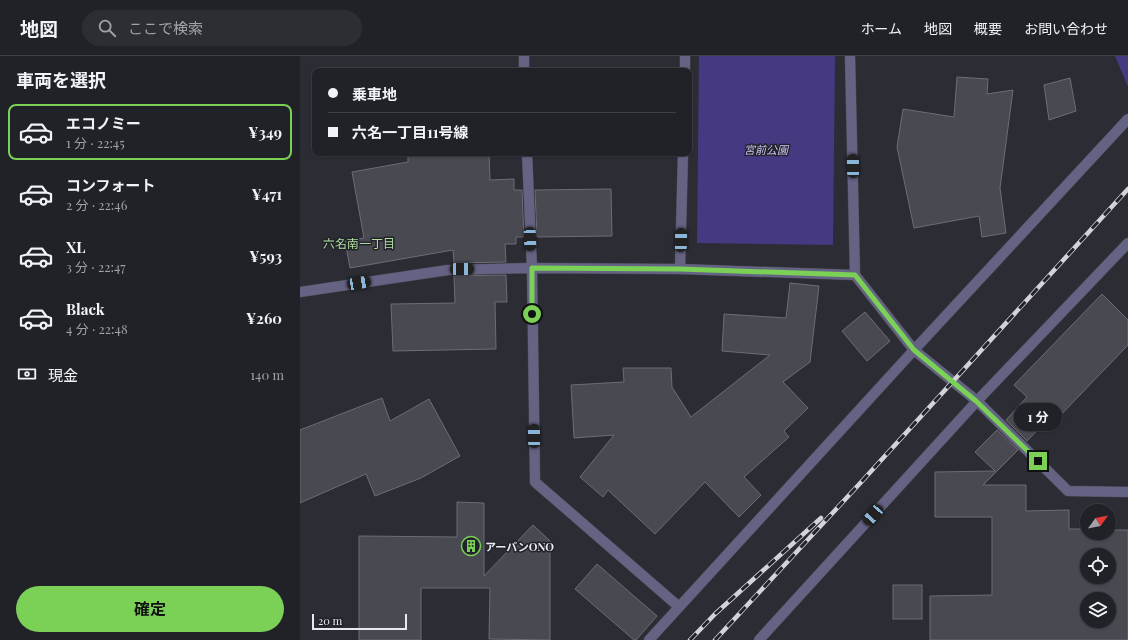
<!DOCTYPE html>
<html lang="ja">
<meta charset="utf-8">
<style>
body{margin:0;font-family:"Playfair Display","Noto Sans JP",serif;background:#2d2e34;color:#f1f3f6;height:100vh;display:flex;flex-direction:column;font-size:15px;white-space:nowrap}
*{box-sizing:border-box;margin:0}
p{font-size:13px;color:#a2a3a8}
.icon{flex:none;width:22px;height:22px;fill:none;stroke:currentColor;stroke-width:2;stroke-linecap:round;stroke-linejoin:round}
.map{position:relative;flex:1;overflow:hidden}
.sheet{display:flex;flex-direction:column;background:#212128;width:300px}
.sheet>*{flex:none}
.hud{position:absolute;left:12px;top:12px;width:380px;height:88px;border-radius:8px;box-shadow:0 1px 3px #0004,0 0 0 1px #3e3e45;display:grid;align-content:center;height:88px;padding:0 16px;background:#212128}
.needle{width:26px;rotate:57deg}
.controls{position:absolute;left:780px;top:448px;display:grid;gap:8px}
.controls a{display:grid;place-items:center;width:36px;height:36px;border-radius:50%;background:#212128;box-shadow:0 1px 3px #0004,0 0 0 1px #3e3e45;font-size:20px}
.scale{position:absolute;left:12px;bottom:10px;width:95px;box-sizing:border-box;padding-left:4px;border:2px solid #e9e8ee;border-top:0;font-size:11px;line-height:14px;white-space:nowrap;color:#e9e8ee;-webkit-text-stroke:3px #22222b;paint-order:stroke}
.end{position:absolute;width:18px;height:18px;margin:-9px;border:5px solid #7ad156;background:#111;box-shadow:0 0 0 2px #111}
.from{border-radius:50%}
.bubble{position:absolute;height:28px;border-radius:14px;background:#212128;box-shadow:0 1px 3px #0004,0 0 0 1px #3e3e45;font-size:13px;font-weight:700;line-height:28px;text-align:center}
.car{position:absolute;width:12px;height:24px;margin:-12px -6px;border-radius:5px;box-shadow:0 0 3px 1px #0007;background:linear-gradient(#222 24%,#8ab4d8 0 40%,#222 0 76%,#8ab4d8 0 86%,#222 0)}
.hud b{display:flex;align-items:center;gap:14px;height:38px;font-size:15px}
.hud b+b{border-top:1px solid #3e3e45}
.hud i{width:10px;height:10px;background:#f1f3f6}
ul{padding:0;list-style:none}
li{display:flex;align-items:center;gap:12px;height:56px;margin:0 8px 6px;padding:0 8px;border:2px solid transparent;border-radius:8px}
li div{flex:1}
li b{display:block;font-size:15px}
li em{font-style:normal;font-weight:700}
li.on{border-color:#7ad156}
li>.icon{width:36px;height:36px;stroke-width:1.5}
h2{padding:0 16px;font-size:18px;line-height:48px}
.pay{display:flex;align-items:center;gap:10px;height:44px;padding:0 16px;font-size:15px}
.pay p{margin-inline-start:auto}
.primary-button{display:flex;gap:8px;margin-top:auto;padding:8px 16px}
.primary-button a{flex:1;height:46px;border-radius:24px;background:#7ad156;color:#111;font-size:16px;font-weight:700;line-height:46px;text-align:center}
header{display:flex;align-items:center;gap:24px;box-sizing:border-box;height:56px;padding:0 20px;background:#212128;border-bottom:1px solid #3e3e45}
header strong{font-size:19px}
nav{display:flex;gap:22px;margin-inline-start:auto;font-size:14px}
.search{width:280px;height:36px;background:#2d2e34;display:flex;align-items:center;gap:10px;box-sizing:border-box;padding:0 14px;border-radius:22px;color:#a2a3a8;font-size:15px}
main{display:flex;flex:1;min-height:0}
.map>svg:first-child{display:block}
</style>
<header>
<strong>地図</strong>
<div class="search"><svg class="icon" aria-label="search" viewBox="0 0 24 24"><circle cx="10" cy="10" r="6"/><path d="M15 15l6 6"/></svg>ここで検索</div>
<nav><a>ホーム</a><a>地図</a><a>概要</a><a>お問い合わせ</a></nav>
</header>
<main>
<section class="sheet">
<h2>車両を選択</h2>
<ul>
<li class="on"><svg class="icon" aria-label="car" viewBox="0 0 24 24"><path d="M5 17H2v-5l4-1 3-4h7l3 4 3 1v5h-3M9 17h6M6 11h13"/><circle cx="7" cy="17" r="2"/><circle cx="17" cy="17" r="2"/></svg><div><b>エコノミー</b><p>1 分 · 22:45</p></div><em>¥349</em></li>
<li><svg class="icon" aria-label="car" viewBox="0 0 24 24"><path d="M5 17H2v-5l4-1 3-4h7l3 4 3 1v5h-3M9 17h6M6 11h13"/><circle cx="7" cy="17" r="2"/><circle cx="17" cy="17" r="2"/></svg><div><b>コンフォート</b><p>2 分 · 22:46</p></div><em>¥471</em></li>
<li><svg class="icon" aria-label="car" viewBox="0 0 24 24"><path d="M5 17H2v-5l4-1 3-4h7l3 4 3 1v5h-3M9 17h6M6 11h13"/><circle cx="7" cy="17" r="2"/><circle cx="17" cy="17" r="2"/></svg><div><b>XL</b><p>3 分 · 22:47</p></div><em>¥593</em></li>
<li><svg class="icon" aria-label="car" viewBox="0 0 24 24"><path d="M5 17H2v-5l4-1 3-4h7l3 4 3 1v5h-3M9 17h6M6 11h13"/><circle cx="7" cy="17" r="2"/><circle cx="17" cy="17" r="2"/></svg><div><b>Black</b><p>4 分 · 22:48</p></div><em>¥260</em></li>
</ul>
<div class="pay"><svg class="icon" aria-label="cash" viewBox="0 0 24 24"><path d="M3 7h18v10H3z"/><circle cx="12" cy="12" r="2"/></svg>現金<p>140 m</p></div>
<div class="primary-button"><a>確定</a></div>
</section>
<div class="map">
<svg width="828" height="584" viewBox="0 0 828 584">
<rect width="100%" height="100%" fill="#2c2c35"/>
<g fill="#453981">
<polygon points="399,0 535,0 533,189 397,187"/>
<polygon points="815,0 828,0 828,31"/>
</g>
<g fill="#494952" stroke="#6d6c77" fill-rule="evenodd">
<polygon points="657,21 688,23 687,38 713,34 700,132 706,177 682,181 679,160 614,172 597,91 603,53 654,61"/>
<polygon points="770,22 776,55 749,64 744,29"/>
<polygon points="108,97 189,97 190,124 214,123 214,134 222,134 224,181 216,181 216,188 205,188 206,206 154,207 153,194 50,212 45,185 64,182 52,116 108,106"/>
<polygon points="311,133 312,180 237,181 235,134"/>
<polygon points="206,219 207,246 195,246 196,293 93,295 91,248 155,247 154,220"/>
<polygon points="490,227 519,230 510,306 483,326 508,352 484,375 489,381 444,421 461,439 439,461 405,426 355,478 308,434 303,441 280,421 314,379 274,382 271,329 324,326 323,312 371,312 372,331 391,361 470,299 422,295 424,258 486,262"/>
<polygon points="802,238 828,264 828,289 753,367 749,362 727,385 706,364 727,341 714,329"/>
<polygon points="565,256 590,285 567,305 542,275"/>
<polygon points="82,342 90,365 129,343 160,400 121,422 75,440 66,418 0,447 0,374"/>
<path d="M697 374 718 394 683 429H726V455L769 454V473H787V477H809V474H828V584H630V540L692 539V461H635V416L695 415 675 396ZM787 499H809V521H787ZM787 543H809V565H787Z"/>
<polygon points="157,446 184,447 184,520 233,469 250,485 250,584 189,583 190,532 121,532 121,584 59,584 59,480 157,481"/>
<polygon points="297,508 357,560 336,584 334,584 275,533"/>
<rect x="593" y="529" width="29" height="34"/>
</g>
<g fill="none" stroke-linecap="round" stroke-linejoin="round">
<defs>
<g id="minor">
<polyline points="224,0 224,15"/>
<polyline points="550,0 555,219 614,294 677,345 768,435 828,436"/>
<polyline points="385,15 385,0"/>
<polyline points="227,97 232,212 235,426 378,550"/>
<polyline points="380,213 383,97"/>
<polyline points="0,236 148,214 232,212 380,213 555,219"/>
<polyline points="349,584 614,294 828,63"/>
<polyline points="459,584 677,345 828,187"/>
</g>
</defs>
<use href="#minor" stroke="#4a4a53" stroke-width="11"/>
<use href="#minor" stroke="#656384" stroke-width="10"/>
<defs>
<g id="rail">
<polyline points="390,584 415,558 521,462"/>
<polyline points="415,584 564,423 828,133"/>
</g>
</defs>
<use href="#rail" stroke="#d4d3da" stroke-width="4.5"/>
<use href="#rail" stroke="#22222b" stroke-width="3" stroke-dasharray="9" stroke-linecap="butt"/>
</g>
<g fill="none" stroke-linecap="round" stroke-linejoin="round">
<polyline stroke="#7ad156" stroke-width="5" points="232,258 232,212 380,213 555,219 614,294 676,345 738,405"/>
</g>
<defs>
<symbol id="building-ring" viewBox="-11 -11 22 22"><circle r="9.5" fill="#22222b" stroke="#7ad156" stroke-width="1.5"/><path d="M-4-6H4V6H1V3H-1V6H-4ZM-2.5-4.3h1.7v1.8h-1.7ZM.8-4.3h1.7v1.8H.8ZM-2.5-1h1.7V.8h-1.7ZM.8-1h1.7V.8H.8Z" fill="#7ad156"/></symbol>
</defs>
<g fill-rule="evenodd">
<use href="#building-ring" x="160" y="479" width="22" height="22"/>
</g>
<g text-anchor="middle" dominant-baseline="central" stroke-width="3" stroke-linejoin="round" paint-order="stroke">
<g font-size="11" font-style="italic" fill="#c7c5f0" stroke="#22222b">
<text x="466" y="93">宮前公園</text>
</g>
<g font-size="11" font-weight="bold" fill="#e9e8ee" stroke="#22222b" text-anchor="start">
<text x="185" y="490">アーバンONO</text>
</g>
<g font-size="12" fill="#b0df9f" stroke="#22222b">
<text x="59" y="187">六名南一丁目</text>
</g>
</g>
</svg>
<div class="controls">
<a><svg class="needle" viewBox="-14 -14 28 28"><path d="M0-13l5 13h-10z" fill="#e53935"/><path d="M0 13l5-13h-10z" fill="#a2a3a8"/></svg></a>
<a><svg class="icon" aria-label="locate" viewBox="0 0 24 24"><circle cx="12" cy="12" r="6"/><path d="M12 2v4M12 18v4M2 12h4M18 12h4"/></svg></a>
<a><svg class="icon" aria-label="layers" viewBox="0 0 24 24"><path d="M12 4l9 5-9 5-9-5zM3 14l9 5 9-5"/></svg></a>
</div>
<div class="scale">20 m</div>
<i class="end from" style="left:232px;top:258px"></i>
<i class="end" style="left:738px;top:405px"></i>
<div class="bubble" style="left:714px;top:347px;width:48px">1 分</div>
<i class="car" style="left:553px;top:110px;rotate:359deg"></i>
<i class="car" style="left:230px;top:183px;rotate:178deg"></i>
<i class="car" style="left:381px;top:184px;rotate:1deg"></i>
<i class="car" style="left:162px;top:213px;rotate:89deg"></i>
<i class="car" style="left:59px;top:227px;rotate:81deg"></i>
<i class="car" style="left:234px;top:380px;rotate:359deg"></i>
<i class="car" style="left:573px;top:459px;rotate:222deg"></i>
<div class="hud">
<b><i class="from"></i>乗車地</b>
<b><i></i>六名一丁目11号線</b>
</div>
</div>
</main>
